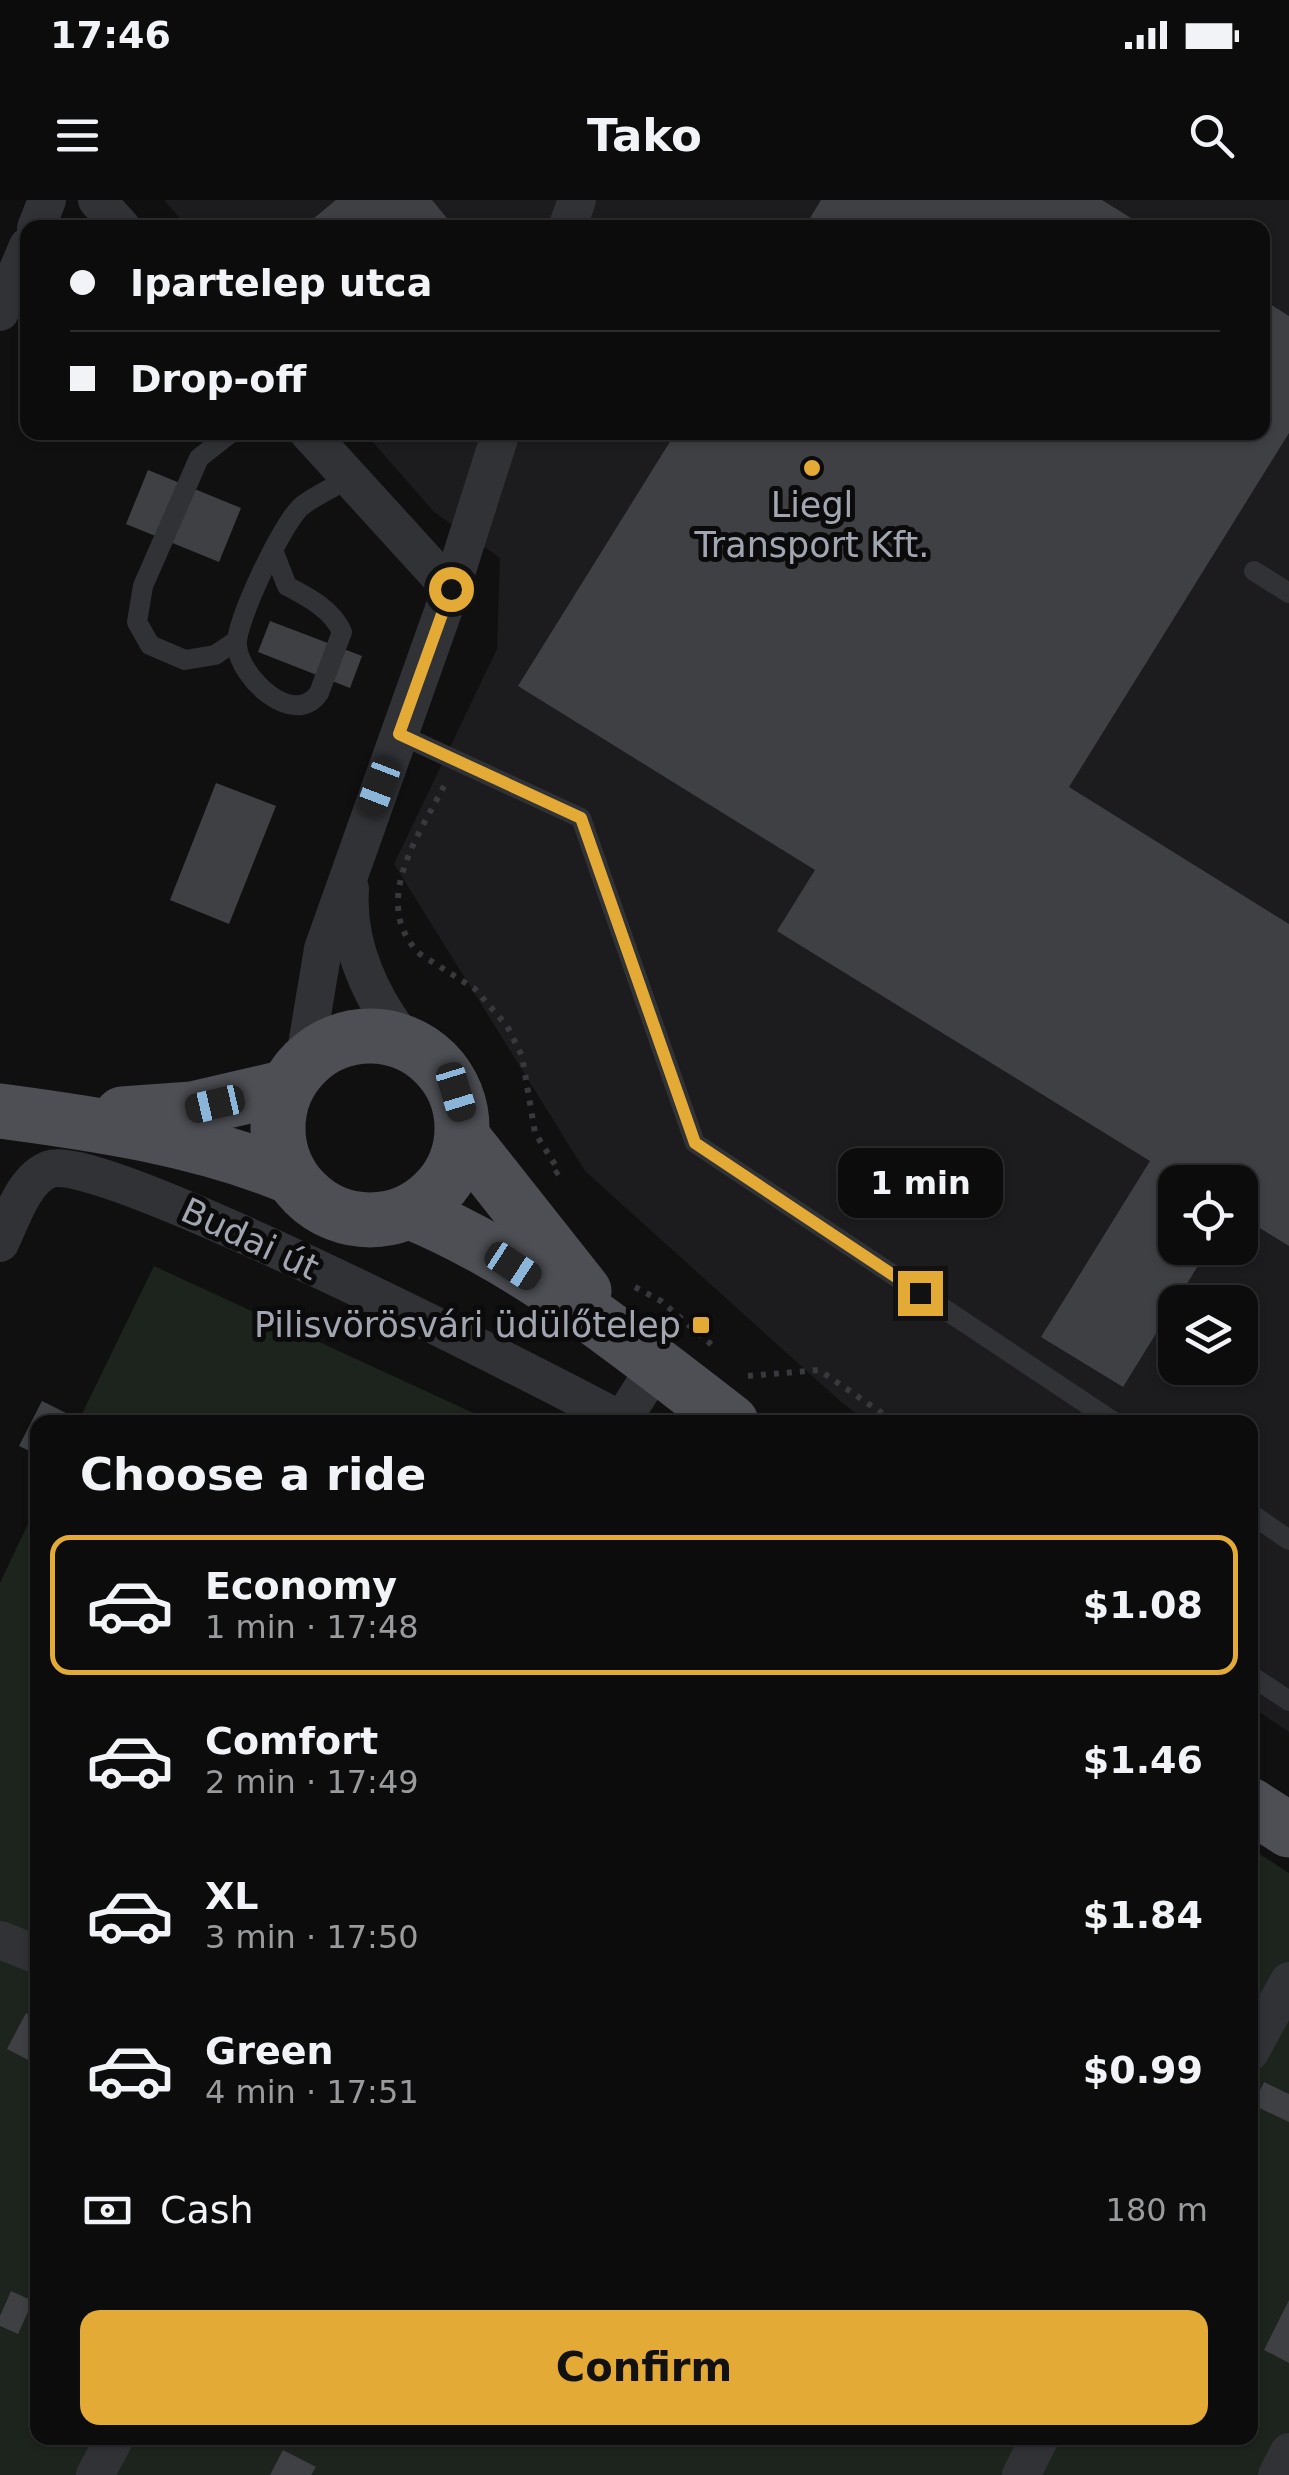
<!DOCTYPE html>
<meta charset="utf-8">
<style>
body{margin:0;font-family:"DejaVu Sans",sans-serif;background:#1a1a1b;color:#f1f3f6;height:100vh;display:flex;flex-direction:column;font-size:38px;white-space:nowrap}
*{box-sizing:border-box;margin:0}
p{font-size:32px;color:#9a9b9d}
.icon{flex:none;width:55px;height:55px;fill:none;stroke:currentColor;stroke-width:2;stroke-linecap:round;stroke-linejoin:round}
.map{position:relative;flex:1;overflow:hidden}
.side{position:absolute;left:30px;top:1215px;width:1228px;height:1030px;display:flex;flex-direction:column;background:#0c0c0d;border-radius:20px;box-shadow:0 2px 8px #0004,0 0 0 2px #2c2c2e}
.side>*{flex:none}
.banner{position:absolute;left:20px;top:20px;width:1250px;height:220px;border-radius:20px;box-shadow:0 2px 8px #0004,0 0 0 2px #2c2c2e;display:grid;align-content:center;height:220px;padding:0 50px;background:#0c0c0d}
.controls{position:absolute;left:1158px;top:965px;display:grid;gap:20px}
.controls a{display:grid;place-items:center;width:100px;height:100px;border-radius:20px;background:#0c0c0d;box-shadow:0 2px 8px #0004,0 0 0 2px #2c2c2e;font-size:50px}
.end{position:absolute;width:45px;height:45px;margin:-22px;border:12px solid #e3ab36;background:#111;box-shadow:0 0 0 5px #111}
.from{border-radius:50%}
.bubble{position:absolute;height:70px;border-radius:20px;background:#0c0c0d;box-shadow:0 2px 8px #0004,0 0 0 2px #2c2c2e;font-size:32px;font-weight:700;line-height:70px;text-align:center}
.car{position:absolute;width:30px;height:60px;margin:-30px -15px;border-radius:12px;box-shadow:0 0 8px 2px #0007;background:linear-gradient(#222 24%,#8ab4d8 0 40%,#222 0 76%,#8ab4d8 0 86%,#222 0)}
.banner b{display:flex;align-items:center;gap:35px;height:95px;font-size:38px}
.banner b+b{border-top:2px solid #2c2c2e}
.banner i{width:25px;height:25px;background:#f1f3f6}
ul{padding:0;list-style:none}
li{display:flex;align-items:center;gap:30px;height:140px;margin:0 20px 15px;padding:0 30px;border:5px solid transparent;border-radius:20px}
li div{flex:1}
li b{display:block;font-size:38px}
li em{font-style:normal;font-weight:700}
li.on{border-color:#e3ab36}
li>.icon{width:90px;height:90px;stroke-width:1.5}
h2{padding:0 50px;font-size:45px;line-height:120px}
.pay{display:flex;align-items:center;gap:25px;height:110px;padding:0 50px;font-size:38px}
.pay p{margin-inline-start:auto}
.action{display:flex;gap:20px;margin-top:auto;padding:20px 50px}
.action a{flex:1;height:115px;border-radius:20px;background:#e3ab36;color:#111;font-size:40px;font-weight:700;line-height:115px;text-align:center}
.status{display:flex;justify-content:space-between;align-items:center;height:70px;padding:0 50px;background:#0c0c0d;direction:ltr}
.status svg{height:28px;fill:currentColor}
header{display:flex;justify-content:space-between;align-items:center;height:130px;padding:0 50px;background:#0c0c0d;font-size:45px;font-weight:700}
.map>svg:first-child{display:block}
</style>
<div class="status"><b>17:46</b><svg viewBox="0 0 49 12"><path d="M0 12V9h3v3zM5 12V6h3v6zM10 12V3h3v9zM15 12V0h3v12zM26 1h20v11H26zM47 4h2v5h-2z"/></svg></div>
<header><svg class="icon" aria-label="menu" viewBox="0 0 24 24"><path d="M4 6h16M4 12h16M4 18h16"/></svg>Tako<svg class="icon" aria-label="search" viewBox="0 0 24 24"><circle cx="10" cy="10" r="6"/><path d="M15 15l6 6"/></svg></header>
<div class="map">
<svg width="1289" height="2275" viewBox="0 0 1289 2275">
<rect width="100%" height="100%" fill="#101011"/>
<path fill="#1c1c1e" fill-rule="evenodd" d="M164 0H1289V1532L1250 1506V1222H867L840 1201 585 971 394 664 497 449 500 358 434 312 365 233 1262 232V28H188ZM1175 982H1240V1048H1175ZM1175 1102H1240V1168H1175Z"/>
<g fill="#1d231d">
<polygon points="154,1066 493,1222 78,1222"/>
<polygon points="37,1305 38,2238 1250,2238 1250,1648 1289,1673 1289,2275 0,2275 0,1383"/>
</g>
<g fill="#3f4044">
<polygon points="336,0 432,0 455,28 302,28"/>
<polygon points="821,0 1102,0 1147,28 804,28"/>
<polygon points="1262,99 1289,116 1289,233 1069,587 1289,724 1289,1046 1240,1016 1240,982 1175,982 1175,1048 1209,1048 1123,1187 1041,1137 1150,961 777,731 815,670 518,486 676,232 1262,232"/>
<polygon points="148,270 241,308 219,362 126,324"/>
<polygon points="270,421 362,456 350,488 258,452"/>
<polygon points="216,583 276,606 229,724 170,700"/>
<polygon points="42,1201 72,1216 69,1222 38,1222 38,1255 19,1246"/>
<polygon points="26,1813 38,1820 36,1864 7,1849"/>
<polygon points="1264,1882 1289,1894 1289,1922 1253,1905"/>
<polygon points="11,2091 33,2101 18,2134 0,2126 0,2116"/>
<polygon points="1289,2100 1289,2163 1264,2150"/>
<polygon points="283,2250 316,2267 311,2275 270,2275"/>
</g>
<g fill="none" stroke-linecap="round" stroke-linejoin="round">
<g stroke="#37393d" stroke-width="6" stroke-dasharray="5 8" stroke-linecap="butt">
<path d="M444 586C419 635 369 704 420 754L475 789 507 826 522 856 535 933 559 971 549 978"/>
<polyline points="635,1087 661,1101 712,1145"/>
<polyline points="748,1176 819,1170 895,1222"/>
</g>
<g stroke="#313236" stroke-width="20">
<polyline points="232,232 199,258 143,386 137,422 150,445 185,460 215,455 236,441"/>
<path d="M273 350 287 386C308 397 332 409 342 432L319 493C294 529 240 478 237 446 234 425 283 321 302 306 315 295 334 288 348 278"/>
<polyline points="1254,371 1289,393"/>
<polyline points="399,534 581,618 695,943 1114,1222"/>
<polyline points="1250,1313 1289,1340"/>
<polyline points="1250,1475 1289,1501"/>
</g>
<g stroke="#313236" stroke-width="38">
<polyline points="97,0 122,28"/>
<polyline points="36,28 47,0"/>
<polyline points="567,28 577,0"/>
<polyline points="0,112 28,46"/>
<polyline points="308,232 451,389"/>
<path d="M350 689C346 745 372 801 407 843"/>
<polyline points="304,863 323,749 451,389 501,232"/>
<path d="M0 1043C12 1019 23 979 50 969 102 951 551 1183 624 1222"/>
<polyline points="621,1222 657,1165"/>
<polyline points="0,1740 38,1755"/>
<polyline points="1250,1852 1289,1781"/>
<polyline points="95,2275 115,2238"/>
<polyline points="1021,2275 1040,2238"/>
<polyline points="1277,2275 1289,2252"/>
</g>
<g stroke="#4d4f54" stroke-width="55">
<circle cx="370" cy="928" r="92"/>
<path d="M0 911C98 924 199 939 291 977"/>
<polyline points="122,914 192,909 287,887"/>
<polyline points="463,938 584,1091"/>
<path d="M411 1012C529 1061 631 1145 731 1222"/>
<polyline points="1250,1605 1289,1630"/>
</g>
</g>
<g fill="none" stroke-linecap="round" stroke-linejoin="round">
<polyline stroke="#e3ab36" stroke-width="12" points="451,389 399,534 581,618 695,943 920,1093"/>
</g>
<g fill="#e3ab36" stroke="#0b0b0c" stroke-width="4">
<circle cx="812" cy="268" r="10"/>
<rect x="691" y="1115" width="20" height="20" rx="5"/>
</g>
<g text-anchor="middle" dominant-baseline="central" stroke-width="10" stroke-linejoin="round" paint-order="stroke">
<g font-size="35" fill="#a2a6b1" stroke="#0b0b0c">
<text x="812" y="305">Liegl<tspan x="812" dy="40">Transport Kft.</tspan></text>
<text x="681" y="1125" text-anchor="end">Pilisvörösvári üdülőtelep</text>
</g>
<g font-size="35" fill="#a2a6b1" stroke="#0b0b0c">
<text transform="translate(250 1039) rotate(25)">Budai út</text>
</g>
</g>
</svg>
<div class="controls">
<a><svg class="icon" aria-label="locate" viewBox="0 0 24 24"><circle cx="12" cy="12" r="6"/><path d="M12 2v4M12 18v4M2 12h4M18 12h4"/></svg></a>
<a><svg class="icon" aria-label="layers" viewBox="0 0 24 24"><path d="M12 4l9 5-9 5-9-5zM3 14l9 5 9-5"/></svg></a>
</div>
<i class="end from" style="left:451px;top:389px"></i>
<i class="end" style="left:920px;top:1093px"></i>
<div class="bubble" style="left:838px;top:948px;width:165px">1 min</div>
<i class="car" style="left:379px;top:587px;rotate:201deg"></i>
<i class="car" style="left:456px;top:892px;rotate:163deg"></i>
<i class="car" style="left:215px;top:904px;rotate:257deg"></i>
<i class="car" style="left:513px;top:1066px;rotate:123deg"></i>
<div class="banner">
<b><i class="from"></i>Ipartelep utca</b>
<b><i></i>Drop-off</b>
</div>
<section class="side">
<h2>Choose a ride</h2>
<ul>
<li class="on"><svg class="icon" aria-label="car" viewBox="0 0 24 24"><path d="M5 17H2v-5l4-1 3-4h7l3 4 3 1v5h-3M9 17h6M6 11h13"/><circle cx="7" cy="17" r="2"/><circle cx="17" cy="17" r="2"/></svg><div><b>Economy</b><p>1 min · 17:48</p></div><em>$1.08</em></li>
<li><svg class="icon" aria-label="car" viewBox="0 0 24 24"><path d="M5 17H2v-5l4-1 3-4h7l3 4 3 1v5h-3M9 17h6M6 11h13"/><circle cx="7" cy="17" r="2"/><circle cx="17" cy="17" r="2"/></svg><div><b>Comfort</b><p>2 min · 17:49</p></div><em>$1.46</em></li>
<li><svg class="icon" aria-label="car" viewBox="0 0 24 24"><path d="M5 17H2v-5l4-1 3-4h7l3 4 3 1v5h-3M9 17h6M6 11h13"/><circle cx="7" cy="17" r="2"/><circle cx="17" cy="17" r="2"/></svg><div><b>XL</b><p>3 min · 17:50</p></div><em>$1.84</em></li>
<li><svg class="icon" aria-label="car" viewBox="0 0 24 24"><path d="M5 17H2v-5l4-1 3-4h7l3 4 3 1v5h-3M9 17h6M6 11h13"/><circle cx="7" cy="17" r="2"/><circle cx="17" cy="17" r="2"/></svg><div><b>Green</b><p>4 min · 17:51</p></div><em>$0.99</em></li>
</ul>
<div class="pay"><svg class="icon" aria-label="cash" viewBox="0 0 24 24"><path d="M3 7h18v10H3z"/><circle cx="12" cy="12" r="2"/></svg>Cash<p>180 m</p></div>
<div class="action"><a>Confirm</a></div>
</section>
</div>
